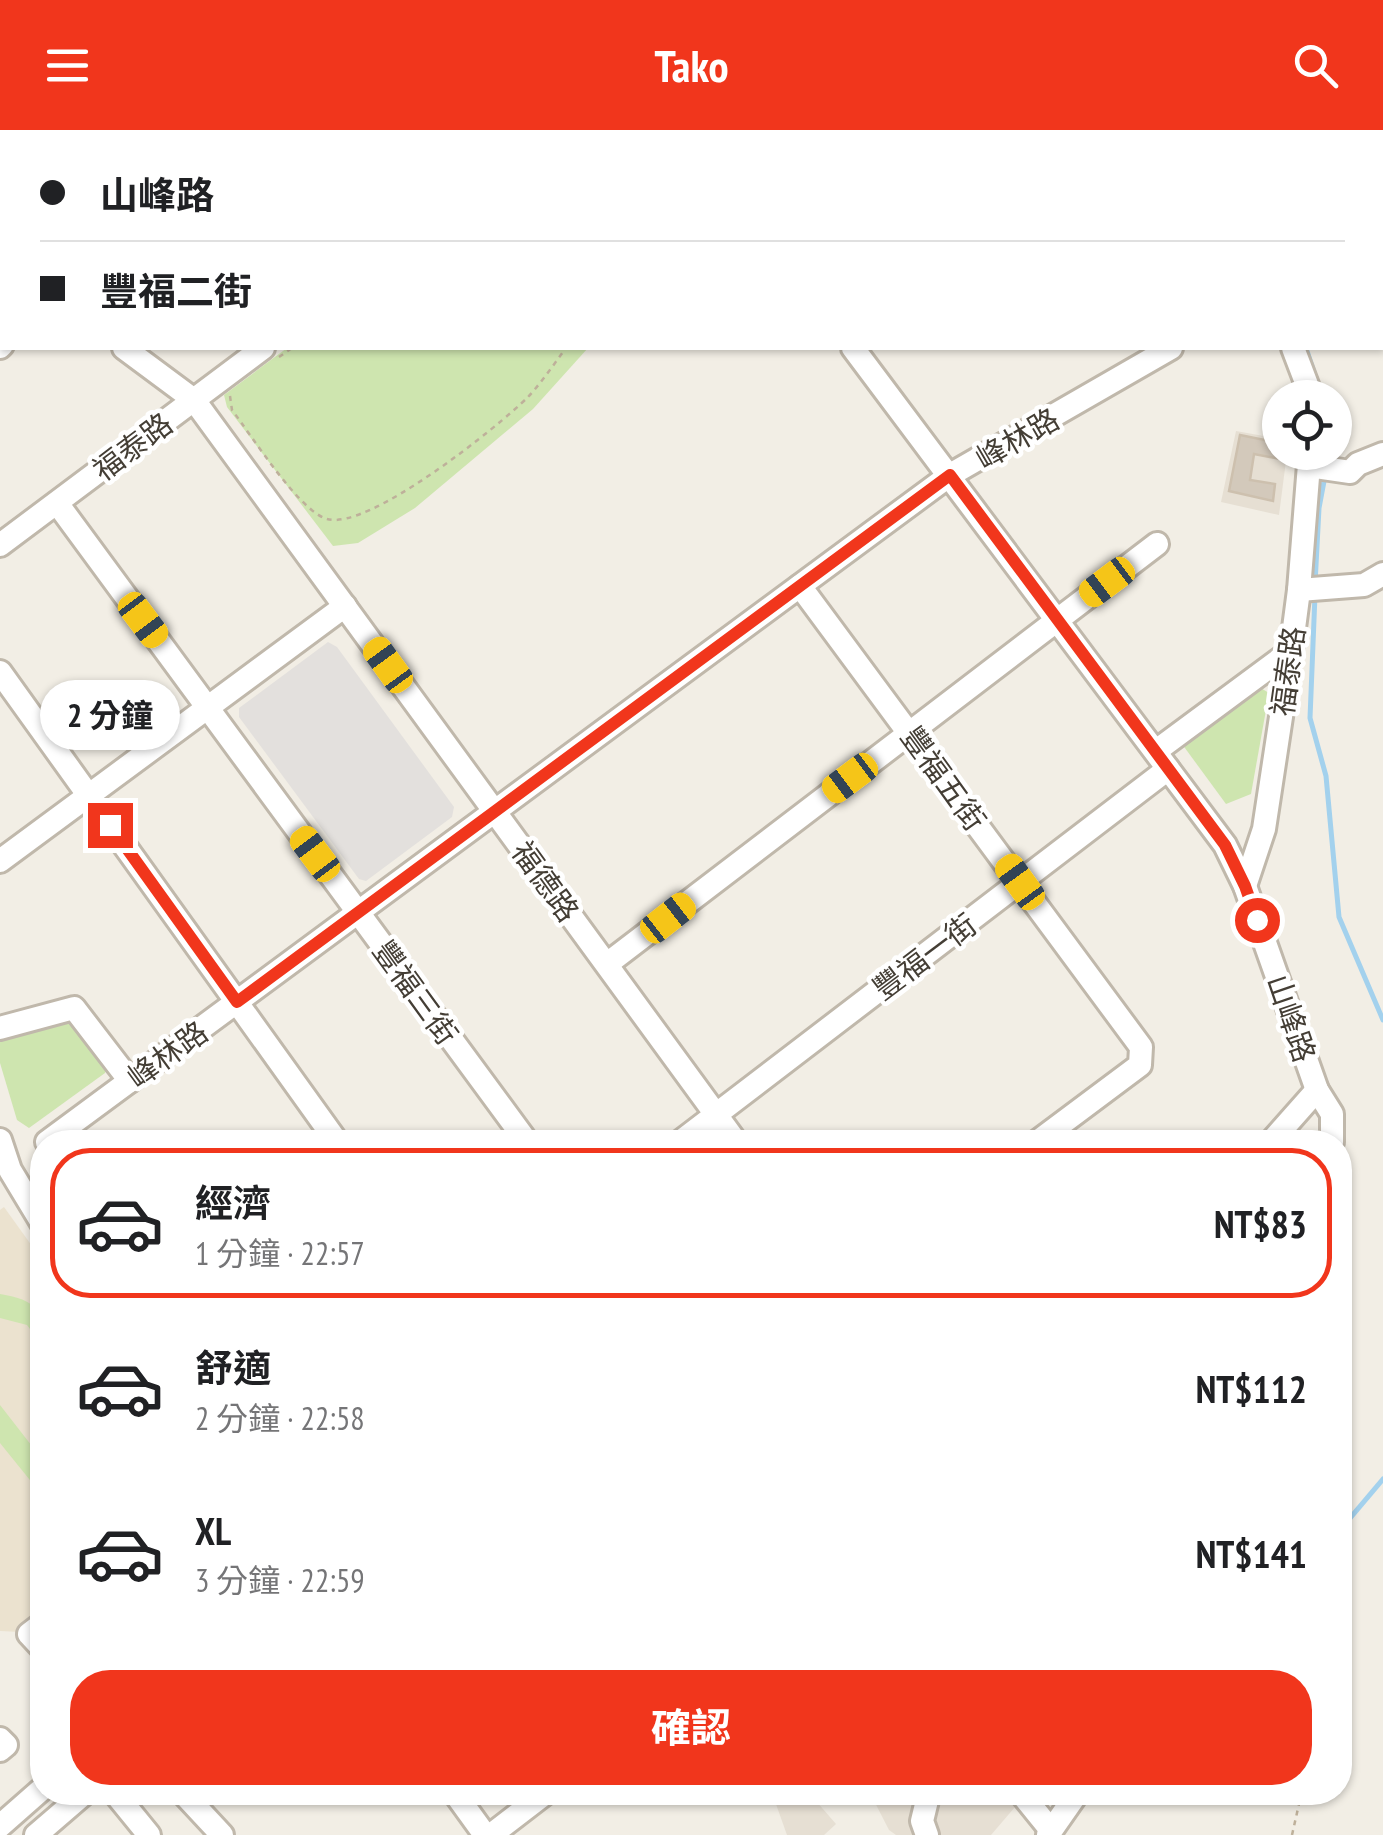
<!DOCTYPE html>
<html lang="zh-TW">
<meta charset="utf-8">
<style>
body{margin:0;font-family:"PT Sans Narrow","Noto Sans TC",sans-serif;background:#f2f2f2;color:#202124;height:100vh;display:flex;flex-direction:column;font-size:38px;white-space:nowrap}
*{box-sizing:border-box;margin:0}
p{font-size:32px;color:#757577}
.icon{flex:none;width:55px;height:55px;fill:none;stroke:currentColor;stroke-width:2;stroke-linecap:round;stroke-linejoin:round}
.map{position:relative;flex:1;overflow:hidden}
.drawer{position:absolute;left:30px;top:1000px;width:1322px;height:675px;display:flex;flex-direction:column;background:#fff;border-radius:40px;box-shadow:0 2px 8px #0004}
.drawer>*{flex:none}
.banner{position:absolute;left:0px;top:0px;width:1385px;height:220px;box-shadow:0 2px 8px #0004;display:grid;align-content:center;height:220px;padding:0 40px;background:#fff}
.fabs{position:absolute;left:1262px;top:250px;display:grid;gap:20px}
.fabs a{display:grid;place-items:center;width:90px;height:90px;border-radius:50%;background:#fff;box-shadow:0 2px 8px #0004;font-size:50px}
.end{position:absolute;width:45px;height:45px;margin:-22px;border:12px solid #f1361c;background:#fff;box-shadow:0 0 0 5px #fff}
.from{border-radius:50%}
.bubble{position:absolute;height:70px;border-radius:35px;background:#fff;box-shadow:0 2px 8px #0004;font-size:32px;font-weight:700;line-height:70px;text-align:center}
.car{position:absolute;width:30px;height:60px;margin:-30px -15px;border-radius:12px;box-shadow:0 0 8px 2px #0007;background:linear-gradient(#f5c518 24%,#345 0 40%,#f5c518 0 76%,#345 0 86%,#f5c518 0)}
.banner b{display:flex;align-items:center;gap:35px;height:95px;font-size:38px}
.banner b+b{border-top:2px solid #e0e0e0}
.banner i{width:25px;height:25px;background:#202124}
ul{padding:18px 0 0;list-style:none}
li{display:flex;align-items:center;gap:30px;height:150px;margin:0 20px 15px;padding:0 20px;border:5px solid transparent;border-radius:40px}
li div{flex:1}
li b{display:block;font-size:38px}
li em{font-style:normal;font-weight:700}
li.current{border-color:#f1361c}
li>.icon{width:90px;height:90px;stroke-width:1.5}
.primary-button{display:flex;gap:20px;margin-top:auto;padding:20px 40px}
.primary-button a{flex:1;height:115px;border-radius:40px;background:#f1361c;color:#fff;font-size:40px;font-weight:700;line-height:115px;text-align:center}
header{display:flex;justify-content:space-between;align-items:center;height:130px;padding:0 40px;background:#f1361c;color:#fff;font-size:45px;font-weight:700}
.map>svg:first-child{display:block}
</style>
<header><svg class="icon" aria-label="menu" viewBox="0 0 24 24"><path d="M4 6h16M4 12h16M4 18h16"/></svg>Tako<svg class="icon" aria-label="search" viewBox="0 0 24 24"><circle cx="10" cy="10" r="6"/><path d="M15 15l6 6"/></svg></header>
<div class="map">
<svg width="1383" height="1705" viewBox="0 0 1383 1705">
<rect width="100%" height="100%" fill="#f2eee5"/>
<g fill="#e6dfd3">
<polygon points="1236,301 1280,309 1280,322 1287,323 1279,385 1221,372"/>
<polygon points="772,1663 809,1663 836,1694 824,1705 787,1705"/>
<polygon points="870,1663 1027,1663 991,1705 896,1705 889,1700"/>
</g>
<polygon fill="#ebe2cf" points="4,1077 42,1130 42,1478 20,1502 0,1501 0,1080"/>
<g fill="#cee5af">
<polygon points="287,218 588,218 533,279 415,378 358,413 333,416 227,277 224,265"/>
<polygon points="1259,557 1269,563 1251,664 1226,674 1182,614"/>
<polygon points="69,889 107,938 105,943 29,998 17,990 0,933 0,909"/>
<path d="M0 1164C37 1170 43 1180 42 1215L27 1195 0 1188Z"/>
<polygon points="0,1275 42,1329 42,1365 0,1313"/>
</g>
<polygon fill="#e3e0dd" points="328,512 337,517 454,677 452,687 366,751 359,749 239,587 239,578"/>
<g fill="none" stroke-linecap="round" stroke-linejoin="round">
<g stroke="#a3d1ed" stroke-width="5">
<polyline points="1253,0 1254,2"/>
<polyline points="1306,218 1320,260"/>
<polyline points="1315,454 1319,378 1325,346"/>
<polyline points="1315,465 1310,588 1326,646 1339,787 1383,890"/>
<polyline points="1340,1400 1383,1349"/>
</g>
</g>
<polygon fill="#d3c9bb" stroke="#cdc0ae" stroke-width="2.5" points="1240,305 1280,313 1280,329 1254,324 1250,350 1275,354 1273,371 1229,361"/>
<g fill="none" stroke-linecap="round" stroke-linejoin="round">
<defs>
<g id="minor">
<polyline points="236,0 239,2"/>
<polyline points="467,0 469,2"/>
<polyline points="690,0 692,2"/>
<polyline points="1062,0 1064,2"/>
<polyline points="1223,0 1224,2"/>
<polyline points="200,2 203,0"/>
<polyline points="334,2 337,0"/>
<polyline points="550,2 554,0"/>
<polyline points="835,2 839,0"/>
<polyline points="1110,2 1113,0"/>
<polyline points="1382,90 1383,90"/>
<polyline points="0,127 2,129"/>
<polyline points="0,217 2,215"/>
<polyline points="124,218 194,270 736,1012"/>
<polyline points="853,218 1225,715 1245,756 1317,960 1332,984 1332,1012"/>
<polyline points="1293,218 1312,268"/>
<polyline points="1309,336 1350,342 1358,334 1383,324"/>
<polyline points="57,373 527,1012"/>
<polyline points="0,415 263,218"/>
<polyline points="800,456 1141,917 1140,935 1037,1012"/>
<polyline points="1299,460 1364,455 1383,444"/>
<polyline points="0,542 337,1012"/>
<polyline points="1156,621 1291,521"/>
<polyline points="0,731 345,476"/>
<polyline points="1245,756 1264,699 1291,521 1299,460 1310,322"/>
<polyline points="607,834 1157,414"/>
<polyline points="0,898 74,878 130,951"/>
<polyline points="0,1010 10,1040 42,1093"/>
<polyline points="47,1012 950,345 1171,218"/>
<polyline points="680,1012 1168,639"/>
<polyline points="1271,1012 1317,960"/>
<polyline points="42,1494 29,1504 42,1518"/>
<polyline points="0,1609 6,1615 0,1620"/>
<polyline points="114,1662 149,1705"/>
<polyline points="182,1662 222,1705"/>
<polyline points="454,1662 485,1705"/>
<polyline points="1020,1662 1050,1699"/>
<polyline points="0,1696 42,1659"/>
<polyline points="36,1705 86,1662"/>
<polyline points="491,1705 547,1662"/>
<polyline points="927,1705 922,1691 929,1662"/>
<polyline points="1048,1705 1078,1662"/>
</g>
</defs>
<use href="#minor" stroke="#c0b8ab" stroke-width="28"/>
<g stroke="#beb09a" stroke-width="2.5" stroke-dasharray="5 5" stroke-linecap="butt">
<polyline points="655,0 657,2"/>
<polyline points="578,2 582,0"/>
<polyline points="279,227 292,218"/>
<path d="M230 266 232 280C252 306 299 381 327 389 368 401 498 297 528 267 542 252 554 234 566 218"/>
<polyline points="1292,1705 1299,1674 1298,1662"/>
</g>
<use href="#minor" stroke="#fff" stroke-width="22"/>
</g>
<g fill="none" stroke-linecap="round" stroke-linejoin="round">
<polyline stroke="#f1361c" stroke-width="12" points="110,695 237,872 950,345 1225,715 1245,756 1257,790"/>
</g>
<g text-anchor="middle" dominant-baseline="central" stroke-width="9" stroke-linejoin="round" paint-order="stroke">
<g font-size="30" fill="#443e35" stroke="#fff">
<text transform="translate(1017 308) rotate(-30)">峰林路</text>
<text transform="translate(132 316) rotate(-37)">福泰路</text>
<text transform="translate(1287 541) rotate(-82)">福泰路</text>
<text transform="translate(944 648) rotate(54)">豐福五街</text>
<text transform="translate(546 751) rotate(54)">福德路</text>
<text transform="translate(924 826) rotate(-37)">豐福一街</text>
<text transform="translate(416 862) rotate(54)">豐福三街</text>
<text transform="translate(1292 888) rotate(71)">山峰路</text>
<text transform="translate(167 924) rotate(-36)">峰林路</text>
</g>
</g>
</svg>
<div class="fabs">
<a><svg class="icon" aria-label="locate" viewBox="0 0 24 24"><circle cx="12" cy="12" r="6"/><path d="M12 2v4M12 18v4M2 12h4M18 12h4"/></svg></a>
</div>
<i class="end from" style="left:1257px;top:790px"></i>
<i class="end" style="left:110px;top:695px"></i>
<div class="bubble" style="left:40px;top:550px;width:140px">2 分鐘</div>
<i class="car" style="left:1107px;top:452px;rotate:233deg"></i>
<i class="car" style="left:143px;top:490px;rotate:143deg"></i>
<i class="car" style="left:388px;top:535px;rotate:324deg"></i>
<i class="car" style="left:850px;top:648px;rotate:233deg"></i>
<i class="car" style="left:315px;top:724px;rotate:323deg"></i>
<i class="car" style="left:1020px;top:752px;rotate:324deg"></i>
<i class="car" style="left:668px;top:788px;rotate:52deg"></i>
<div class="banner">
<b><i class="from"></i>山峰路</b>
<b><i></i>豐福二街</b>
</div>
<section class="drawer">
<ul>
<li class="current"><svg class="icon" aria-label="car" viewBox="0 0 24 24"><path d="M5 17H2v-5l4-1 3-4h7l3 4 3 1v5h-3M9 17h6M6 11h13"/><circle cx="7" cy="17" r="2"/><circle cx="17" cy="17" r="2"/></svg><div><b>經濟</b><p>1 分鐘 · 22:57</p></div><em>NT$83</em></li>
<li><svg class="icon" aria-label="car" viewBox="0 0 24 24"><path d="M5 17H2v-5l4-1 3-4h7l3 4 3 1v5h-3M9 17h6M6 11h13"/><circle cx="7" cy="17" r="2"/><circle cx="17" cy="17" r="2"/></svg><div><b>舒適</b><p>2 分鐘 · 22:58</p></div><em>NT$112</em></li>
<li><svg class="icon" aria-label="car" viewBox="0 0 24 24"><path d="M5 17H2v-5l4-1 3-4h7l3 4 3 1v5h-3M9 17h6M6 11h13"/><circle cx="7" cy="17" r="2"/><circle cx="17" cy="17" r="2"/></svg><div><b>XL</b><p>3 分鐘 · 22:59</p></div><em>NT$141</em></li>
</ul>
<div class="primary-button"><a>確認</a></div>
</section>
</div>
